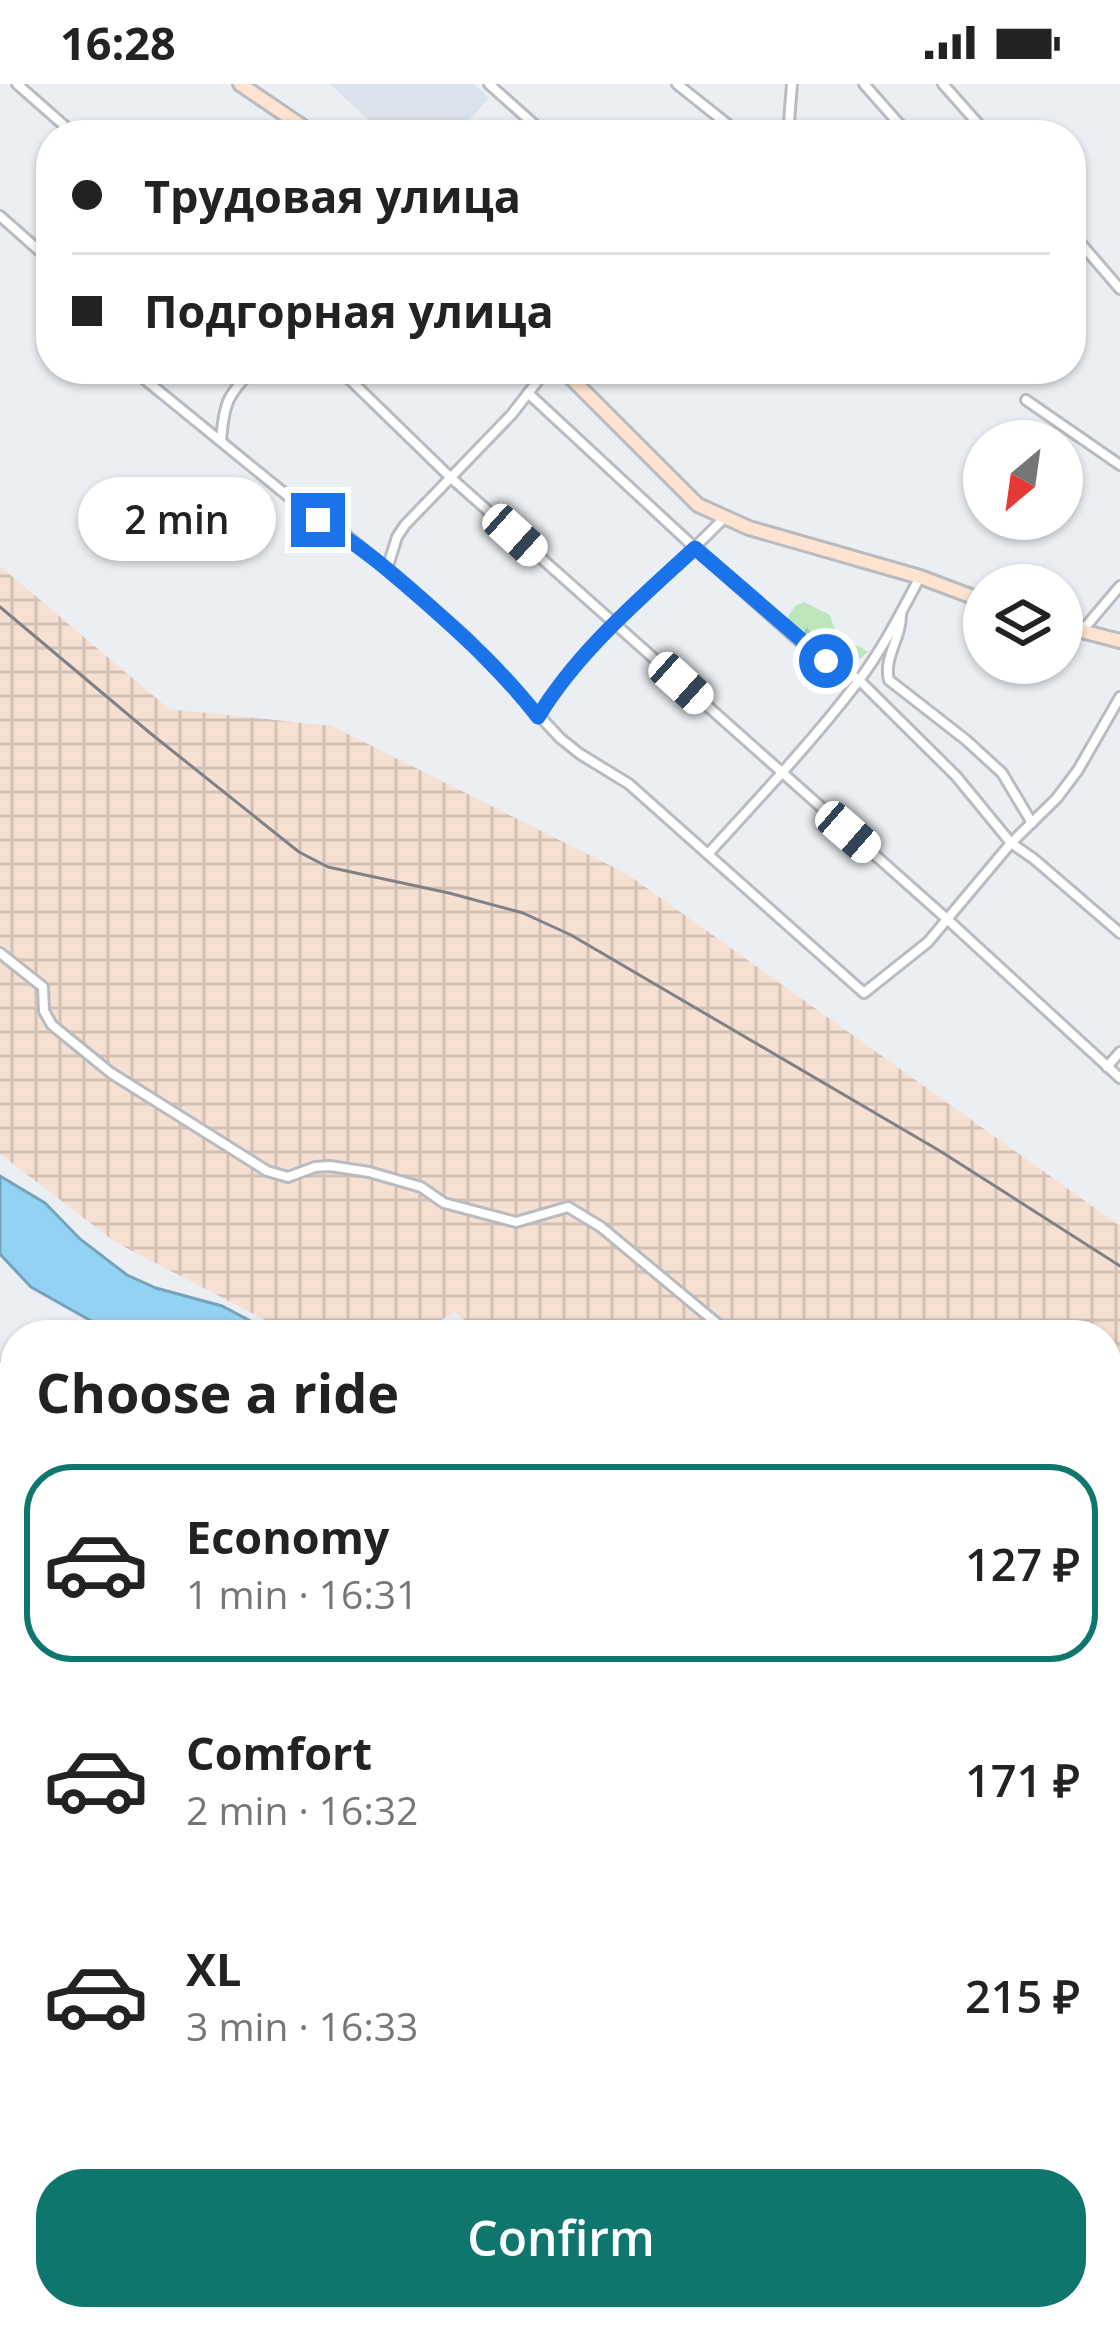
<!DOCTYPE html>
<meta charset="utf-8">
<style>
body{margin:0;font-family:"Open Sans",sans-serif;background:#f2f2f2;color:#222;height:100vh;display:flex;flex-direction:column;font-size:45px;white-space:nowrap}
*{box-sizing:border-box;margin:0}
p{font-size:39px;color:#767676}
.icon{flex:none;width:66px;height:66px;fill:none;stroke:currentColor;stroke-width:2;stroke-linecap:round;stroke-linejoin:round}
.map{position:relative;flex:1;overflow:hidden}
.details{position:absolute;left:0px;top:1236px;width:1122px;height:1011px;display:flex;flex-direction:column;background:#fff;border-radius:48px 48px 0 0;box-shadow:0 3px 9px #0004}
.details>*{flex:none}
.banner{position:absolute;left:36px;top:36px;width:1050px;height:264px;border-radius:48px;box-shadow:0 3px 9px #0004;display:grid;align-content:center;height:264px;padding:0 36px;background:#fff}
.needle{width:78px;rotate:209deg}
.tools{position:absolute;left:963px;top:336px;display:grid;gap:24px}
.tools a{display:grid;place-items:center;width:120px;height:120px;border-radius:50%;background:#fff;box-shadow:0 3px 9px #0004;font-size:60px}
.end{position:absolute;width:54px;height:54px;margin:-27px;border:15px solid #1a73e8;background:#fff;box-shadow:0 0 0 6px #fff}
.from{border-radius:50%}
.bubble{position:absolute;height:84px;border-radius:42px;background:#fff;box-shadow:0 3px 9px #0004;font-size:39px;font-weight:600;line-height:84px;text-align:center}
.car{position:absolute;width:36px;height:72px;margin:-36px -18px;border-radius:15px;box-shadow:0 0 9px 3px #0007;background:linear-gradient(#fff 24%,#345 0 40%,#fff 0 76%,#345 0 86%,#fff 0)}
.banner b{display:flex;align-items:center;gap:42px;height:114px;font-size:45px}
.banner b+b{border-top:3px solid #e0e0e0}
.banner i{width:30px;height:30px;background:#222}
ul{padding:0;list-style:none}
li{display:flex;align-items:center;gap:36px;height:198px;margin:0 24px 18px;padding:0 12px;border:6px solid transparent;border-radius:48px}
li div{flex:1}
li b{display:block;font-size:45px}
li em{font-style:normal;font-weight:600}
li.current{border-color:#0f766e}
li>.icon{width:108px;height:108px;stroke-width:1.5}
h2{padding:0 36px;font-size:54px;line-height:144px}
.button{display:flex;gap:24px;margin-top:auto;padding:24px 36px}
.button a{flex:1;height:138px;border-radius:48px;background:#0f766e;color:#fff;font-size:48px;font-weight:600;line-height:138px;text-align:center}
.status{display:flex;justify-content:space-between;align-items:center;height:84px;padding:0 60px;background:#fff;direction:ltr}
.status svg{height:33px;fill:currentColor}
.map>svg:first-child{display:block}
</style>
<div class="status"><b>16:28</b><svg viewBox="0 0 49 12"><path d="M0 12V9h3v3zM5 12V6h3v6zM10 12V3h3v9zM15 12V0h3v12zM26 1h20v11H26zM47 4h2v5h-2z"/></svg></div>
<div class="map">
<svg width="1120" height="2245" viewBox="0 0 1120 2245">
<defs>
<pattern id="industrial-grid" width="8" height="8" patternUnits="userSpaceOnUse" patternTransform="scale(3)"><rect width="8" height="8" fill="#f5e0d2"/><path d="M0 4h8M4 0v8" fill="none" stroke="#d2c1b5"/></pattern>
<pattern id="forest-firs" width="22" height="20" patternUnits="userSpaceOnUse" patternTransform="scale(3)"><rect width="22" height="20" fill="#bde6bd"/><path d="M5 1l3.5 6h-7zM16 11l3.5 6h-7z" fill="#a3c6a3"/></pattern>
<pattern id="cemetery-stones" width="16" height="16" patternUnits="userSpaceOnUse" patternTransform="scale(3)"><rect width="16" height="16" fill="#bde6bd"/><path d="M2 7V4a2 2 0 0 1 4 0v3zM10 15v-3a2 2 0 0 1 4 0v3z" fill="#a3c6a3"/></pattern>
</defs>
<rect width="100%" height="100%" fill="#ebeff3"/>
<g fill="url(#industrial-grid)">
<polygon points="0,482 169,625 332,642 627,790 1120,1142 1120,1742 1107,1732 1107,1251 485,1251 454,1228 416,1251 294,1251 115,1158 0,1070"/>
<polygon points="1120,2064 1120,2245 1108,2245 1092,2232 1107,2232 1107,2114"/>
</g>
<polygon fill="#dae3ec" points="330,0 474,0 489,14 456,51 385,51"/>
<path fill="url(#forest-firs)" d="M804 518 830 531C838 560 846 553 868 568L858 576C829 576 802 559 787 534L795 522Z"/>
<polygon fill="url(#cemetery-stones)" points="1107,1763 1120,1774 1120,1883 1107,1876"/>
<polygon fill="#92d3f3" stroke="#76a3ba" stroke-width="3" points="0,1092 45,1119 80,1155 127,1191 156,1204 222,1222 277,1251 123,1251 102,1243 31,1203 0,1170"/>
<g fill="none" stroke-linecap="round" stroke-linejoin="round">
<defs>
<g id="street">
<polyline points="17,0 75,51"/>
<polyline points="489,0 546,51"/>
<polyline points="677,0 741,51"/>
<polyline points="864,0 909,51"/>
<polyline points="943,0 988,51"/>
<polyline points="238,51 284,51"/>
<polyline points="788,51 792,0"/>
<polyline points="0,132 51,177"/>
<polyline points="1071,148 1120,205"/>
<polyline points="132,285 305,426 346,451 387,485 466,553 560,654 580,670 629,700 864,909 928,858 1011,759 1057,714 1078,686 1120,613"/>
<polyline points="339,285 450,393 948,836 1120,994"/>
<polyline points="528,309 695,464 807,564 859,596 956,692 1011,759 1034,775 1120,849"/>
<polyline points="1026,316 1120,381"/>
<path d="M221 357C224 319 227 312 253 285"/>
<polyline points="387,485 397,453 405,441 512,330 547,285"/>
<path d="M901 529C902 554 883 573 889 596L966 656 1002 689 1032 739"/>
<polyline points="1082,547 1120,502"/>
<path d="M538 633C586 555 662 499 725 433"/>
<path d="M708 770C759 714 811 659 857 599 882 566 901 529 920 493"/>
<polyline points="0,869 43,903 44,927 52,941 111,989 267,1087 288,1093 315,1083 330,1082 369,1088 421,1103 444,1119 516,1138 568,1123 601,1143 731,1251"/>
<polyline points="1107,983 1120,968"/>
<polyline points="0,1282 9,1283 1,1436 15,1437"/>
<polyline points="0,1482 15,1483"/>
<polyline points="1107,1557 1120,1568"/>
<polyline points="0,1572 15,1573"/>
<polyline points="1107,1866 1120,1874"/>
<polyline points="1107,1990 1120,1993"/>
<polyline points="1107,2063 1120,2010"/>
<polyline points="0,2064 15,2048"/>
<polyline points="0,2110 15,2126"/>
<polyline points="241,2232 254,2245"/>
<polyline points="490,2232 510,2245"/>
<polyline points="685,2232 706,2245"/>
<polyline points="104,2245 118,2232 131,2245"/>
<polyline points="438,2245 451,2232"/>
<polyline points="1055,2245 1060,2232"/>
</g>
<g id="secondary">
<polyline points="240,0 315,51"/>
<polyline points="562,285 698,421 749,444 920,493 984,517"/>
<polyline points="1062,542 1120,557"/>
<polyline points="0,1436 0,1464"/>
<polyline points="0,1731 15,1733"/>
<polyline points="370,2232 383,2245"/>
</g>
</defs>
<use href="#street" stroke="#b8bbbf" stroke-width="14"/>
<use href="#secondary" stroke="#b8bbbf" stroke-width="18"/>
<use href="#street" stroke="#fff" stroke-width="8"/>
<use href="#secondary" stroke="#fee4d0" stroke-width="12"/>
<polyline stroke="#7f8184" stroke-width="3" points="0,523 150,649 299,768 328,783 449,809 523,829 571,851 940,1067 1120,1182"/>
</g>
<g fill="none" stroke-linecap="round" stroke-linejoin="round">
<path stroke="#1a73e8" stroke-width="15" d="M318 436C357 459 390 487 424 517 465 553 505 590 538 633 578 567 639 516 695 464L826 577"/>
</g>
</svg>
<div class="tools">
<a><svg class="needle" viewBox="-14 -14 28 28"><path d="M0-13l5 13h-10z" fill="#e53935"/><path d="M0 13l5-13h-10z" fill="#767676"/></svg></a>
<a><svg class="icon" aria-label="layers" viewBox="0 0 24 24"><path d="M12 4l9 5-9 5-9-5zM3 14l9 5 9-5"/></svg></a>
</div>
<i class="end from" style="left:826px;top:577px"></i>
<i class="end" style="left:318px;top:436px"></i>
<div class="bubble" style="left:78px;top:393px;width:198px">2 min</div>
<i class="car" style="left:515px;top:451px;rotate:132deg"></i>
<i class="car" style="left:681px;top:599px;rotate:132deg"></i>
<i class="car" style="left:848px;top:748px;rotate:131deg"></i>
<div class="banner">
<b><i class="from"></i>Трудовая улица</b>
<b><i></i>Подгорная улица</b>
</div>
<section class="details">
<h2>Choose a ride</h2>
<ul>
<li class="current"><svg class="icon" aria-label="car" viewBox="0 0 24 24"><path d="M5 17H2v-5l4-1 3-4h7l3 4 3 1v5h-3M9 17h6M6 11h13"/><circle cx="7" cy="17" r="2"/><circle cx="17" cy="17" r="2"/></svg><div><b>Economy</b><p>1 min · 16:31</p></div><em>127 ₽</em></li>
<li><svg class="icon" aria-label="car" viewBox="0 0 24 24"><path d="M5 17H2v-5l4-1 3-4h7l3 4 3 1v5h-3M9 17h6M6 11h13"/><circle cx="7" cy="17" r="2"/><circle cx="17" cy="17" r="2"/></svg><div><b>Comfort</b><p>2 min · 16:32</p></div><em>171 ₽</em></li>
<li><svg class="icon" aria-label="car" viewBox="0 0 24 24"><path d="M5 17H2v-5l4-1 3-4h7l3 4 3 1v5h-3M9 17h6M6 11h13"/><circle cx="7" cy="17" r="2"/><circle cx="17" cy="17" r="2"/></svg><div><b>XL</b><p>3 min · 16:33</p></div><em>215 ₽</em></li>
</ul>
<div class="button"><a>Confirm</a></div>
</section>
</div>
